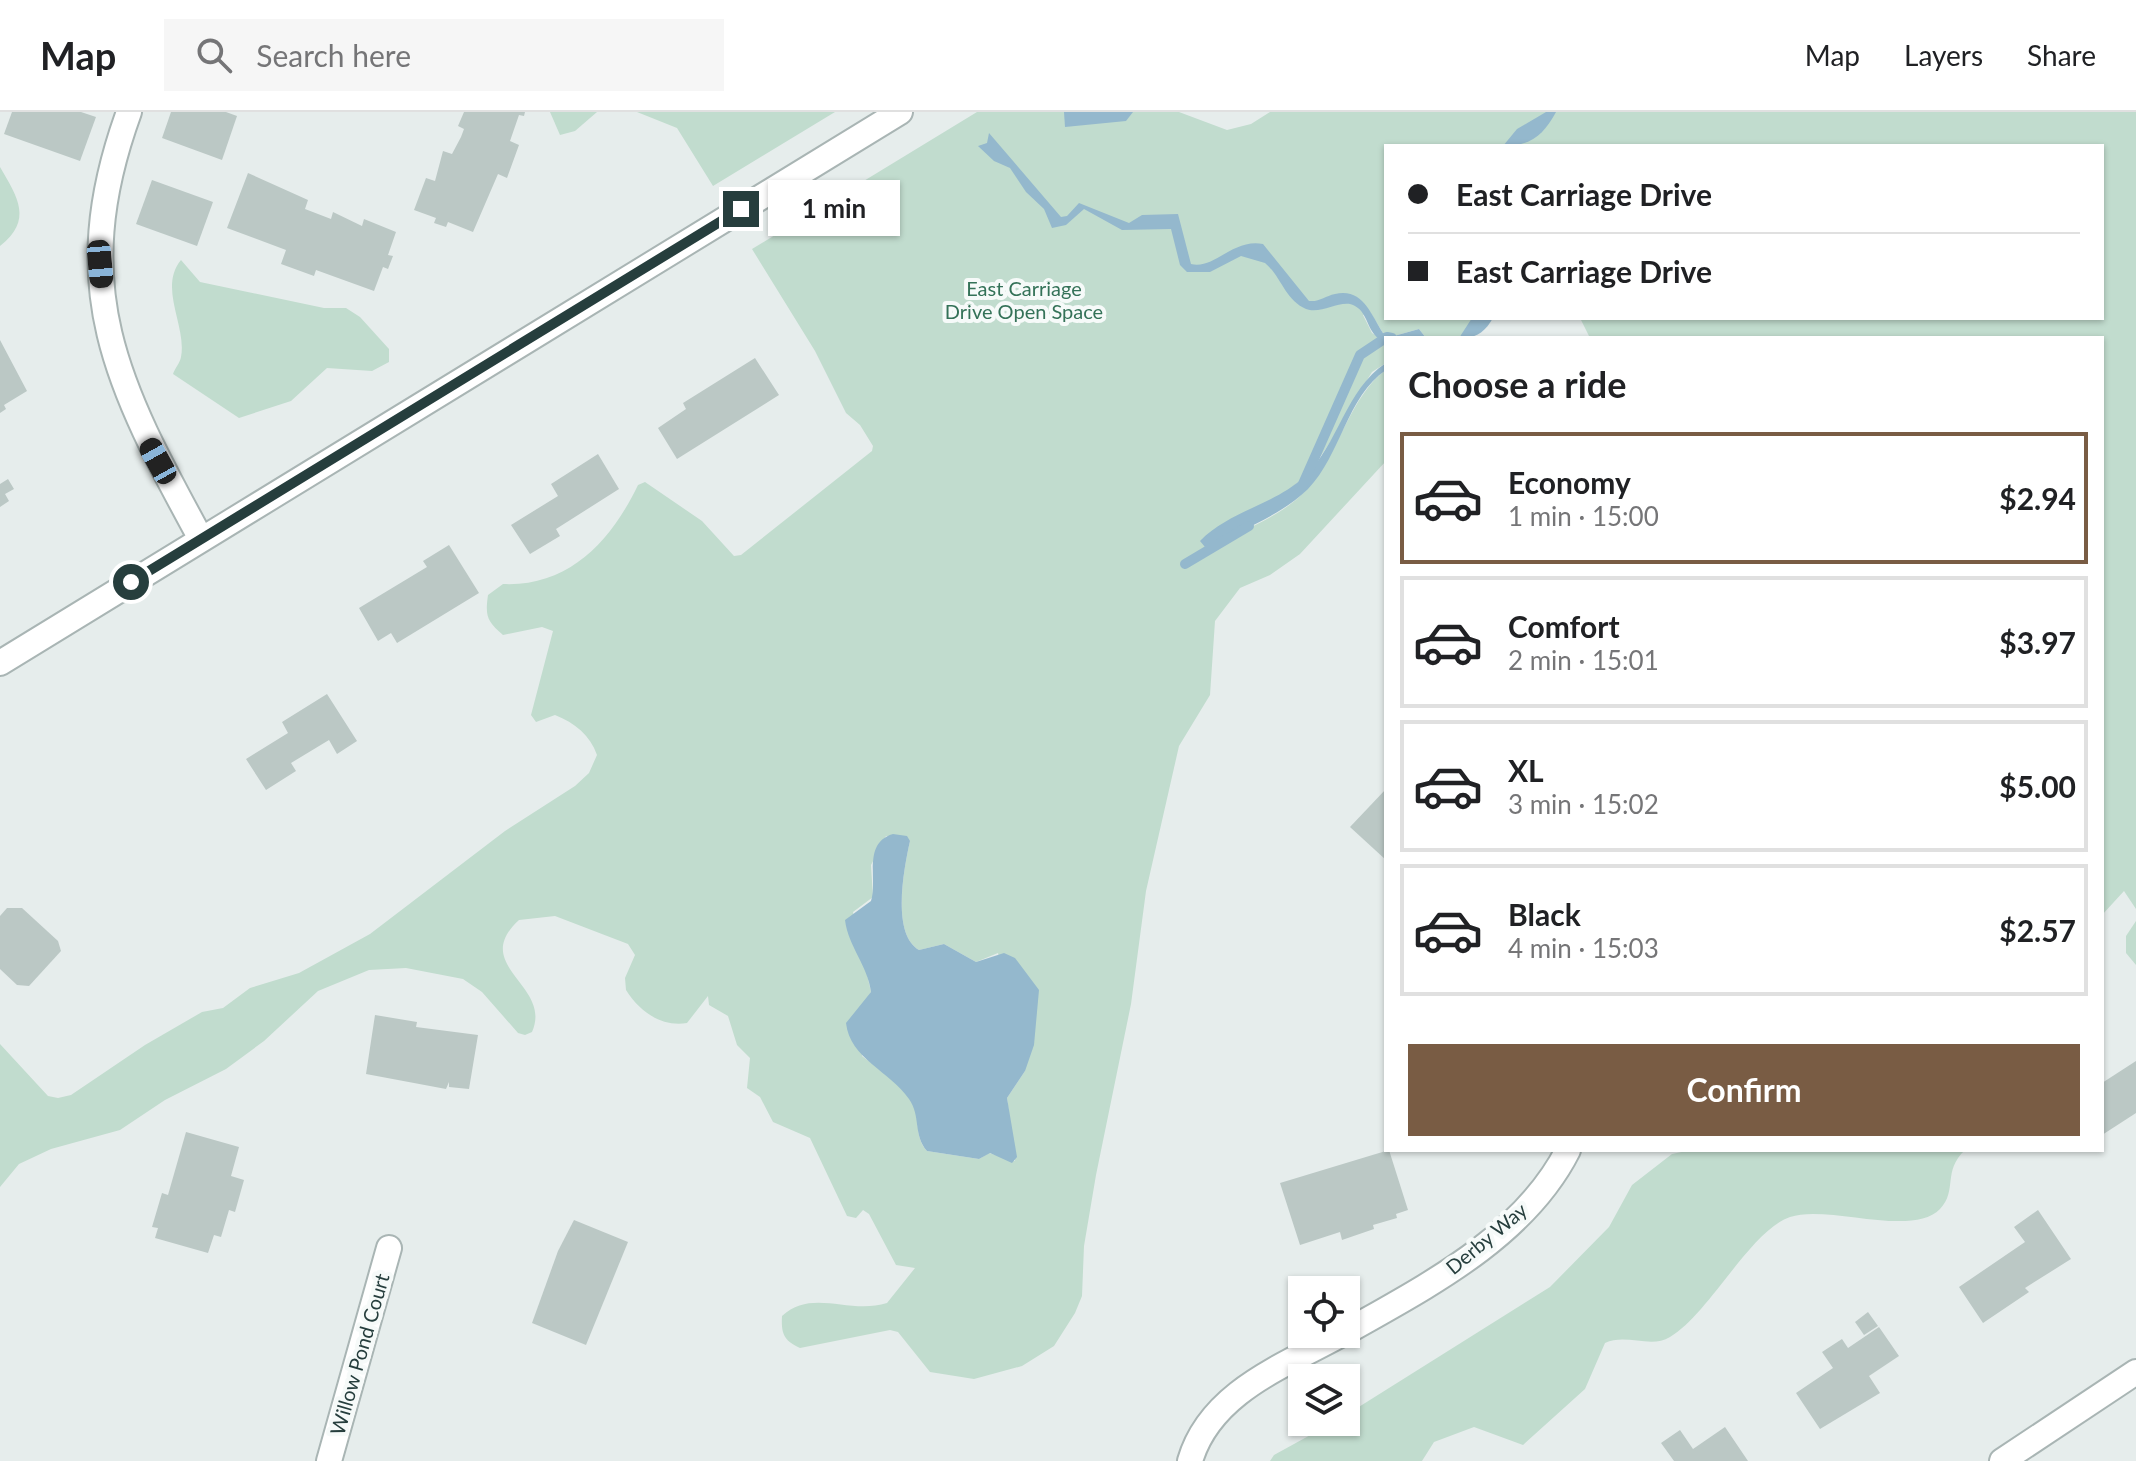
<!DOCTYPE html>
<meta charset="utf-8">
<style>
body{margin:0;font-family:Lato,sans-serif;background:#f6f6f6;color:#202124;height:100vh;display:flex;flex-direction:column;font-size:30px;white-space:nowrap}
*{box-sizing:border-box;margin:0}
p{font-size:26px;color:#757577}
.icon{flex:none;width:44px;height:44px;fill:none;stroke:currentColor;stroke-width:2;stroke-linecap:round;stroke-linejoin:round}
.map{position:relative;flex:1;overflow:hidden}
.details{position:absolute;left:1384px;top:224px;width:720px;height:816px;display:flex;flex-direction:column;background:#fff;border-radius:0px;box-shadow:0 2px 6px #0004}
.details>*{flex:none}
.banner{position:absolute;left:1384px;top:32px;width:720px;height:176px;border-radius:0px;box-shadow:0 2px 6px #0004;display:grid;align-content:center;height:176px;padding:0 24px;background:#fff}
.fabs{position:absolute;left:1288px;top:1164px;display:grid;gap:16px}
.fabs a{display:grid;place-items:center;width:72px;height:72px;border-radius:0px;background:#fff;box-shadow:0 2px 6px #0004;font-size:40px}
.end{position:absolute;width:36px;height:36px;margin:-18px;border:10px solid #263e3d;background:#fff;box-shadow:0 0 0 4px #fff}
.from{border-radius:50%}
.bubble{position:absolute;height:56px;border-radius:0px;background:#fff;box-shadow:0 2px 6px #0004;font-size:26px;font-weight:700;line-height:56px;text-align:center}
.car{position:absolute;width:24px;height:48px;margin:-24px -12px;border-radius:10px;box-shadow:0 0 6px 2px #0007;background:linear-gradient(#222 24%,#8ab4d8 0 40%,#222 0 76%,#8ab4d8 0 86%,#222 0)}
.banner b{display:flex;align-items:center;gap:28px;height:76px;font-size:30px}
.banner b+b{border-top:2px solid #e0e0e0}
.banner i{width:20px;height:20px;background:#202124}
ul{padding:0;list-style:none}
li{display:flex;align-items:center;gap:24px;height:132px;margin:0 16px 12px;padding:0 8px;border:4px solid #e0e0e0;border-radius:0px}
li div{flex:1}
li b{display:block;font-size:30px}
li em{font-style:normal;font-weight:700}
li.on{border-color:#795c44}
li>.icon{width:72px;height:72px;stroke-width:1.5}
h2{padding:0 24px;font-size:36px;line-height:96px}
.action{display:flex;gap:16px;margin-top:auto;padding:16px 24px}
.action a{flex:1;height:92px;border-radius:0px;background:#795c44;color:#fff;font-size:32px;font-weight:700;line-height:92px;text-align:center}
header{display:flex;align-items:center;gap:48px;box-sizing:border-box;height:112px;padding:0 40px;background:#fff;border-bottom:2px solid #e0e0e0}
header strong{font-size:38px}
nav{display:flex;gap:44px;margin-inline-start:auto;font-size:28px}
.search{width:560px;height:72px;background:#f6f6f6;display:flex;align-items:center;gap:20px;box-sizing:border-box;padding:0 28px;border-radius:0px;color:#757577;font-size:30px}
.map>svg:first-child{display:block}
</style>
<header>
<strong>Map</strong>
<div class="search"><svg class="icon" aria-label="search" viewBox="0 0 24 24"><circle cx="10" cy="10" r="6"/><path d="M15 15l6 6"/></svg>Search here</div>
<nav><a>Map</a><a>Layers</a><a>Share</a></nav>
</header>
<div class="map">
<svg width="2136" height="1349" viewBox="0 0 2136 1349">
<rect width="100%" height="100%" fill="#e6edec"/>
<g fill="#c1dcce" fill-rule="evenodd">
<polygon points="550,0 597,0 575,19 560,23"/>
<polygon points="637,0 835,0 713,74 677,16"/>
<path d="M977 0H1179L1227 18 1251 12 1270 0H2136V797L2124 779 2102 803V226H1590L1580 206H2102V34H1386V206H1479L1463 226H1426L1419 217 1394 224 1383 221 1370 200 1363 203 1372 221 1386 230V251L1372 260C1349 296 1322 356 1286 380 1258 398 1225 404 1204 431L1206 434C1239 420 1283 405 1308 376 1337 344 1352 281 1386 258V349L1300 442 1270 463 1240 476 1215 509 1210 583 1179 634 1146 779 1131 892 1096 1063 1084 1134 1082 1184 1075 1201 1054 1234 1022 1254 974 1267 930 1260 898 1220 890 1218 800 1236C784 1229 781 1222 782 1204 812 1176 849 1203 887 1191L915 1156 896 1153 869 1102 863 1098 856 1106 847 1104 810 1026 773 1010 760 985 747 976 750 946 737 933 728 904 709 893 708 884 687 911C661 915 640 900 626 878L625 866 635 843 628 832 555 804 519 808C469 854 553 873 532 920L525 923 518 921 482 880 463 867 406 856 369 858 318 879 264 929 226 957 165 988 120 1018 51 1037 19 1052 0 1075V932L48 984 58 986 71 983 145 933 202 900 223 896 250 876 299 861 370 822 505 719 575 674 589 661 597 643C590 623 575 611 555 603L536 610 531 603 553 519 542 515 503 523C487 509 485 504 488 483L503 472C569 475 611 429 638 373L645 370 702 409 734 444 741 443 872 339 873 334 860 313 846 301 815 239 752 137ZM886 724 910 729C904 756 891 822 919 838L944 832 976 850 998 841 1025 959 1007 986 1015 1049 989 1041 979 1047 927 1039C915 1025 920 1014 915 998 908 974 880 958 862 944L866 889 871 880 853 800 873 785 871 753Z"/>
<path d="M0 55C18 86 33 108 0 134Z"/>
<path d="M181 148 200 170 324 196H346L360 205 389 237V250L372 259 327 256 291 289 239 306 173 262C175 256 180 251 181 245 187 214 158 176 181 148Z"/>
<polygon points="2136,809 2136,853 2126,841 2126,824"/>
<path d="M1691 1038H1965C1942 1060 1958 1078 1940 1097 1912 1126 1827 1092 1790 1105 1750 1119 1709 1202 1670 1225 1651 1237 1626 1221 1605 1231L1585 1277 1523 1333 1474 1315 1434 1330 1422 1349H1270L1274 1343 1334 1310H1346V1303L1550 1175 1609 1115 1632 1073 1672 1042Z"/>
</g>
<g fill="#94b8cd">
<polygon points="1064,0 1133,0 1126,9 1065,15"/>
<path d="M1546 0H1556C1543 24 1530 34 1503 34L1517 17Z"/>
<path d="M989 21 1061 105 1067 104 1079 91 1129 111 1142 103 1178 102 1191 152C1214 158 1233 126 1263 132L1309 189C1320 190 1325 184 1335 182 1363 176 1370 201 1383 221L1394 224 1419 217 1426 226H1386V230C1366 224 1370 202 1355 194 1342 186 1322 203 1306 197 1285 188 1281 164 1265 151L1241 144 1210 160H1187L1180 153 1171 117 1122 118 1084 97 1066 113 1052 116 1044 97 1026 80 1010 56 994 49 978 34 987 31Z"/>
<path d="M1479 206H1493C1486 218 1478 226 1463 226Z"/>
<path d="M1386 251V258C1347 284 1341 343 1308 377 1280 404 1240 419 1205 435L1200 429C1229 399 1274 393 1304 365 1339 332 1345 278 1386 251Z"/>
<path d="M893 722 907 724 910 729C904 756 891 822 919 838L944 832 976 850 1004 841 1015 846 1039 878 1034 933 1025 959 1007 986 1017 1045 1012 1051 990 1041 979 1047 927 1039C913 1023 921 1004 909 987 890 959 850 947 846 911L871 880C868 854 848 834 845 808L871 789C878 768 862 731 893 722Z"/>
</g>
<g fill="none" stroke-linecap="round" stroke-linejoin="round">
<g stroke="#94b8cd" stroke-width="10">
<polyline points="1465,226 1478,206"/>
<polyline points="1302,374 1360,243 1387,225 1392,226"/>
<polyline points="1185,452 1249,414"/>
</g>
</g>
<g fill="#bbc8c5">
<polygon points="12,0 81,0 96,5 80,49 4,22"/>
<polygon points="171,0 226,0 237,4 222,48 162,26"/>
<polygon points="464,0 525,0 524,4 519,3 510,29 519,33 507,66 498,62 473,120 448,110 446,115 434,111 436,106 414,98 426,66 435,69 443,39 452,42 461,25 464,17 458,14"/>
<polygon points="248,61 308,88 305,97 331,107 333,100 362,114 364,107 396,120 388,143 393,144 388,157 383,155 374,179 316,158 314,164 281,152 286,138 227,116"/>
<polygon points="152,68 213,90 197,134 136,112"/>
<polygon points="0,228 27,279 4,293 6,297 0,301"/>
<polygon points="755,246 779,283 677,347 658,316 686,297 683,291"/>
<polygon points="598,342 619,377 556,417 560,424 530,442 511,413 558,384 551,372"/>
<polygon points="8,367 14,377 5,382 9,389 0,395 0,372"/>
<polygon points="449,433 479,481 397,531 391,521 378,529 359,496 427,455 423,449"/>
<polygon points="327,582 357,629 337,642 329,628 291,651 296,659 266,678 246,647 288,621 282,610"/>
<polygon points="1386,677 1386,748 1350,715"/>
<polygon points="7,796 22,796 58,829 61,839 29,874 17,873 0,857 0,804"/>
<polygon points="375,903 417,910 416,915 478,923 469,977 449,975 449,970 446,977 366,962"/>
<polygon points="2136,949 2136,1001 2102,1023 2102,971"/>
<polygon points="186,1020 239,1035 231,1064 244,1068 235,1100 229,1098 221,1125 214,1123 208,1141 155,1126 158,1116 152,1115 162,1081 168,1083"/>
<polygon points="1389,1038 1408,1098 1396,1102 1397,1106 1373,1113 1374,1117 1342,1128 1340,1120 1300,1133 1280,1071"/>
<polygon points="2038,1098 2071,1147 2025,1176 2029,1180 1983,1211 1959,1175 2025,1130 2014,1115"/>
<polygon points="574,1108 628,1130 586,1233 532,1211 558,1139"/>
<polygon points="1868,1200 1878,1214 1864,1223 1855,1210"/>
<polygon points="1879,1215 1899,1244 1869,1264 1880,1281 1820,1317 1796,1281 1833,1256 1822,1240 1842,1227 1848,1236"/>
<polygon points="1725,1315 1748,1349 1674,1349 1661,1331 1680,1318 1693,1337"/>
</g>
<g fill="none" stroke-linecap="round" stroke-linejoin="round">
<defs>
<g id="street">
<path d="M129 0C65 176 117 273 201 427"/>
<polyline points="0,551 900,0"/>
<path d="M1346 1220C1427 1174 1524 1125 1568 1038"/>
<polyline points="329,1349 389,1136"/>
<path d="M1190 1349C1210 1280 1284 1254 1342 1222"/>
<polyline points="2002,1349 2136,1260"/>
</g>
</defs>
<use href="#street" stroke="#a9b5b4" stroke-width="28"/>
<use href="#street" stroke="#fff" stroke-width="24"/>
</g>
<g fill="none" stroke-linecap="round" stroke-linejoin="round">
<polyline stroke="#263e3d" stroke-width="10" points="131,470 741,97"/>
</g>
<g text-anchor="middle" dominant-baseline="central" stroke-width="8" stroke-linejoin="round" paint-order="stroke">
<g font-size="20" fill="#347258" stroke="#f6faf9">
<text x="1024" y="176">East Carriage<tspan x="1024" dy="23">Drive Open Space</tspan></text>
</g>
<g font-size="20" fill="#263e3d" stroke="#f6faf9">
<text transform="translate(1486 1126) rotate(-40)">Derby Way</text>
<text transform="translate(359 1242) rotate(-74)">Willow Pond Court</text>
</g>
</g>
</svg>
<div class="fabs">
<a><svg class="icon" aria-label="locate" viewBox="0 0 24 24"><circle cx="12" cy="12" r="6"/><path d="M12 2v4M12 18v4M2 12h4M18 12h4"/></svg></a>
<a><svg class="icon" aria-label="layers" viewBox="0 0 24 24"><path d="M12 4l9 5-9 5-9-5zM3 14l9 5 9-5"/></svg></a>
</div>
<i class="end from" style="left:131px;top:470px"></i>
<i class="end" style="left:741px;top:97px"></i>
<div class="bubble" style="left:768px;top:68px;width:132px">1 min</div>
<i class="car" style="left:100px;top:152px;rotate:175deg"></i>
<i class="car" style="left:158px;top:349px;rotate:331deg"></i>
<div class="banner">
<b><i class="from"></i>East Carriage Drive</b>
<b><i></i>East Carriage Drive</b>
</div>
<section class="details">
<h2>Choose a ride</h2>
<ul>
<li class="on"><svg class="icon" aria-label="car" viewBox="0 0 24 24"><path d="M5 17H2v-5l4-1 3-4h7l3 4 3 1v5h-3M9 17h6M6 11h13"/><circle cx="7" cy="17" r="2"/><circle cx="17" cy="17" r="2"/></svg><div><b>Economy</b><p>1 min · 15:00</p></div><em>$2.94</em></li>
<li><svg class="icon" aria-label="car" viewBox="0 0 24 24"><path d="M5 17H2v-5l4-1 3-4h7l3 4 3 1v5h-3M9 17h6M6 11h13"/><circle cx="7" cy="17" r="2"/><circle cx="17" cy="17" r="2"/></svg><div><b>Comfort</b><p>2 min · 15:01</p></div><em>$3.97</em></li>
<li><svg class="icon" aria-label="car" viewBox="0 0 24 24"><path d="M5 17H2v-5l4-1 3-4h7l3 4 3 1v5h-3M9 17h6M6 11h13"/><circle cx="7" cy="17" r="2"/><circle cx="17" cy="17" r="2"/></svg><div><b>XL</b><p>3 min · 15:02</p></div><em>$5.00</em></li>
<li><svg class="icon" aria-label="car" viewBox="0 0 24 24"><path d="M5 17H2v-5l4-1 3-4h7l3 4 3 1v5h-3M9 17h6M6 11h13"/><circle cx="7" cy="17" r="2"/><circle cx="17" cy="17" r="2"/></svg><div><b>Black</b><p>4 min · 15:03</p></div><em>$2.57</em></li>
</ul>
<div class="action"><a>Confirm</a></div>
</section>
</div>
